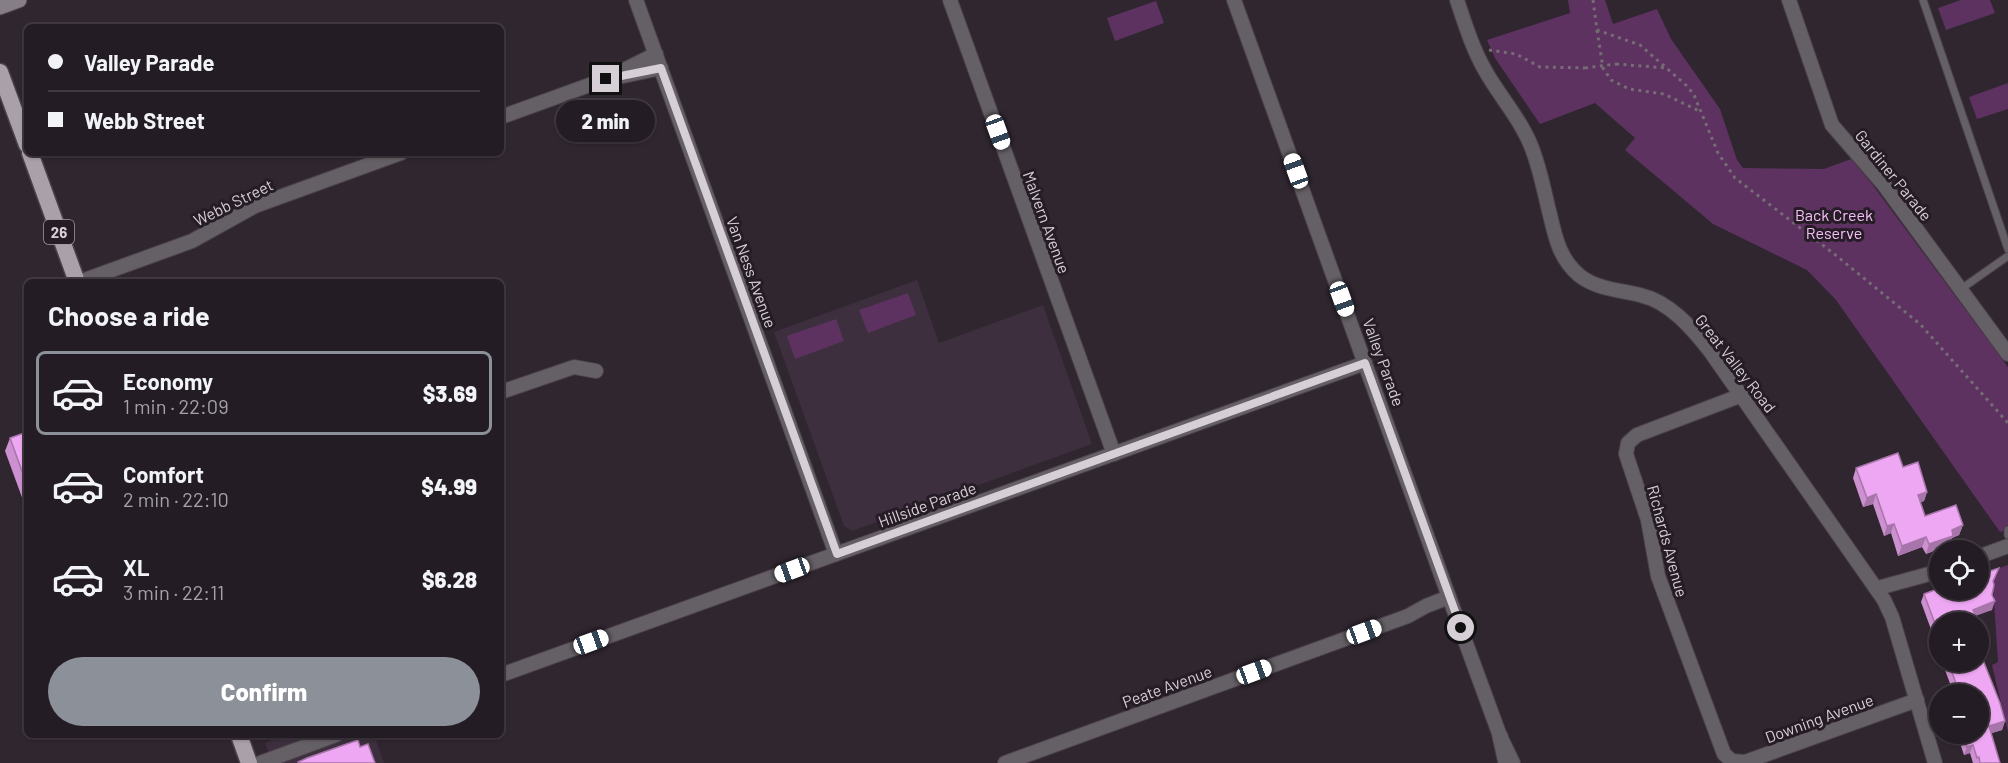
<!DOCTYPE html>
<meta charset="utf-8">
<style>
body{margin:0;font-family:Barlow,sans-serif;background:#2c252c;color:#f1f3f6;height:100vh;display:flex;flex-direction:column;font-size:22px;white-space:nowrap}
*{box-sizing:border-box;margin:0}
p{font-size:20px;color:#a3a1a6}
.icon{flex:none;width:33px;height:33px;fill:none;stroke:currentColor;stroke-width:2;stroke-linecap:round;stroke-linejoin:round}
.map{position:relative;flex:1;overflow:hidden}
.details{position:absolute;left:24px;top:279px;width:480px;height:459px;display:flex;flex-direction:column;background:#241c24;border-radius:9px;box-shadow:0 2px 4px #0004,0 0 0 2px #413a41}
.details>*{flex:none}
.guide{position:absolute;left:24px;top:24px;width:480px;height:132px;border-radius:9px;box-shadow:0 2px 4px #0004,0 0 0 2px #413a41;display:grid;align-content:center;height:132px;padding:0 24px;background:#241c24}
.tools{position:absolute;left:1929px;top:540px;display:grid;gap:12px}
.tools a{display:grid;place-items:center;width:60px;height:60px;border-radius:50%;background:#241c24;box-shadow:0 2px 4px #0004,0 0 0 2px #413a41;font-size:30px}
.end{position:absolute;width:27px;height:27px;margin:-14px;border:8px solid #d6cfd6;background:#111;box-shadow:0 0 0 3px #111}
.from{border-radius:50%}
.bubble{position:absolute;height:42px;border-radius:21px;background:#241c24;box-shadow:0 2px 4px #0004,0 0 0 2px #413a41;font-size:20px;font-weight:800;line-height:42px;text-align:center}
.car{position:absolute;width:18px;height:36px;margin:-18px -9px;border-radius:8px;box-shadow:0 0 4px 2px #0007;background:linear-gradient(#fff 24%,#345 0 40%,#fff 0 76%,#345 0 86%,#fff 0)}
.guide b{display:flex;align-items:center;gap:21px;height:57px;font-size:22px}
.guide b+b{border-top:2px solid #413a41}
.guide i{width:15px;height:15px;background:#f1f3f6}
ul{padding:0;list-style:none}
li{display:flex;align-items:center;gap:18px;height:84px;margin:0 12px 9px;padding:0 12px;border:3px solid transparent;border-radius:9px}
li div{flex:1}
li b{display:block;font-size:22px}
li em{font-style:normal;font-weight:800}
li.current{border-color:#8c9099}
li>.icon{width:54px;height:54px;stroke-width:1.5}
h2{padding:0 24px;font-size:27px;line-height:72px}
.cta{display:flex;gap:12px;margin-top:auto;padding:12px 24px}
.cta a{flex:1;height:69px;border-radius:36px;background:#8c9099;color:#fff;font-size:24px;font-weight:800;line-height:69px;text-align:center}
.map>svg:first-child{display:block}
</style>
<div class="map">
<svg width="2008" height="763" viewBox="0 0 2008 763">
<rect width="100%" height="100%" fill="#302630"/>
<g fill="#3d2f3e">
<polygon points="917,280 939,343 1043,305 1092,444 852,531 844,526 774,332"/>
<polygon points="286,735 374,735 384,763 273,763 265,743"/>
</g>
<g fill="#5d3260">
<polygon points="1568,0 1605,0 1613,24 1657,9 1671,39 1720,109 1737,160 1743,168 1824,169 1851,159 1872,184 2008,367 2008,529 2000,532 1836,300 1807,270 1713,224 1625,150 1635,138 1595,103 1540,124 1495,58 1487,40 1570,13"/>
<polygon points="1961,0 1990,0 1995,13 1946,30 1938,8"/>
<polygon points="1156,1 1164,23 1115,41 1107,18"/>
<polygon points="2008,83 2008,109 1977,119 1969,97"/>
<polygon points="908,293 916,315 868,333 859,310"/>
<polygon points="836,319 844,341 795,359 787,336"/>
<polygon points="2008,565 2008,732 1992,665 1998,662 1992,571"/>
</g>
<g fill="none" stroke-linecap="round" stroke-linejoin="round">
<defs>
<g id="service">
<polyline points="1923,0 2008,249"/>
<polyline points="1961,289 2008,256"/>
<polyline points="2008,530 2008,535"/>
</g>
<g id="minor">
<polyline points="636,0 836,554"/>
<polyline points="950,0 1114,454"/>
<polyline points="1234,0 1449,597 1500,736 1513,763"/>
<path d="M1457 0C1465 24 1473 50 1486 72 1502 100 1524 123 1534 154 1540 171 1544 189 1548 207 1555 233 1557 257 1580 276 1597 289 1620 290 1640 295 1670 302 1692 328 1710 351L1884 600 1892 617 1935 763"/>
<polyline points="1789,0 1832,125 1884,185 2008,354"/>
<polyline points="623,76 661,68"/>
<polyline points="501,117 606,79 656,54"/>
<polyline points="79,282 192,241 255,206 401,153"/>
<polyline points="501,392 574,367 596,371"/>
<polyline points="1742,395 1637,435 1628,443 1626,454 1648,520 1658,576 1724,754 1732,761 1745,762 1917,700"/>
<polyline points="1978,557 2008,546"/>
<polyline points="1878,588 1940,571"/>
<polyline points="501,675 1365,363"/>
<polyline points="260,763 336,735"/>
<polyline points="1005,763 1408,616 1426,606 1449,597"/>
</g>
<polyline id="tertiary" points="1500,736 1506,763"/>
<polyline id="secondary" points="0,7 19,0"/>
<g id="trunk">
<polyline points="0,72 27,145"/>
<polyline points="30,153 77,282"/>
<polyline points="239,735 249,763"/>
</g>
</defs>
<use href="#service" stroke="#4b414b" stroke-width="9"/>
<use href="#minor" stroke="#4b414b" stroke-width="16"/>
<use href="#tertiary" stroke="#4b414b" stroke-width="17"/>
<use href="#secondary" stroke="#4b414b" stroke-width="17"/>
<use href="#trunk" stroke="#4b414b" stroke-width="19"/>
<g stroke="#756c75" stroke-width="3" stroke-dasharray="3 4.5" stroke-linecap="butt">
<polyline points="1593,0 1597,30 1640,45 1687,86 1694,95 1718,153 1735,178 1833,253 1920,324 2008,423"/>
<polyline points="1597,30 1603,68 1611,80 1629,89 1664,94 1699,111"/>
<polyline points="1489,50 1516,54 1540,67 1585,68"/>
<polyline points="1616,64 1667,68"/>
</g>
<use href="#service" stroke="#656065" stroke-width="7"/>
<use href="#minor" stroke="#656065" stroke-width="14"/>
<use href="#tertiary" stroke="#656065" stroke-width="15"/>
<use href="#secondary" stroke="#867e86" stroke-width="15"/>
<use href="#trunk" stroke="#aaa0aa" stroke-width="16"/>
<polyline stroke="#756c75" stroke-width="3" stroke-dasharray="3 4.5" stroke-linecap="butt" points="1585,68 1616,64"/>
</g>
<g fill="#cd90d1">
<polygon points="27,432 27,511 5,451 10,438"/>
<polygon points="1903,467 1927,492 1924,501 1920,502 1925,516 1963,525 1959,535 1952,538 1949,545 1926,554 1922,547 1898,556 1891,533 1884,536 1873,504 1863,507 1853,478 1856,468"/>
<polygon points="1996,576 1993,582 1992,610 1940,622 1940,654 1921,602 1924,594"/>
<polygon points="1942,662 1978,662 2005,721 2002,730 1991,733 2000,763 1973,763 1970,753 1964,755 1960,743 1963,735 1964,734 1978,734 1978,694 1954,694"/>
</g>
<g fill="#a775aa">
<polygon points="1927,492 1924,501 1915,505 1918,495"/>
<polygon points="1876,494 1873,504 1863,507 1867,498"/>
<polygon points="1894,524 1891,533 1884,536 1887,526"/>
<polygon points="1963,525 1959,535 1952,538 1949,545 1926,554 1929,544 1952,530"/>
<polygon points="1926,537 1922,547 1898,556 1902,546"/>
<polygon points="1995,601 1992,610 1970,618 1973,610"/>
<polygon points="2005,721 2002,730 1986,735 1989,726"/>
<polygon points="1973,745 1970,753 1964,755 1967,747"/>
</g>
<g fill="#eea7f3" stroke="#a775aa" stroke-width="1.5">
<polygon points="27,432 27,485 10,438"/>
<polygon points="1898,453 1903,467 1918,462 1927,492 1918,495 1925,516 1956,505 1963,525 1952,530 1953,536 1929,544 1926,537 1902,546 1894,524 1887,526 1876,494 1867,498 1856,468"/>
<polygon points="1999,568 1993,581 1994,585 1992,595 1995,601 1973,610 1978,622 1940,622 1940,637 1924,594 1940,588 1940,590 1978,590 1978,575"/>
<polygon points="1983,660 2000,703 2005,721 1989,726 2000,763 1980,763 1979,757 1977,758 1973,745 1967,747 1963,735 1967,734 1978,734 1978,694 1960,694 1948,662 1978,662"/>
<polygon points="358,740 360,747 368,744 375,763 299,763 298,762 307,758"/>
</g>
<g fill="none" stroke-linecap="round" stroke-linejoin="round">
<polyline stroke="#d6cfd6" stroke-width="8" points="606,79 661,68 837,554 1365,363 1461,628"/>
</g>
<g text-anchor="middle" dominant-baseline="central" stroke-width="6" stroke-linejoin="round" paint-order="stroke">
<rect fill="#261c26" stroke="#a199a1" stroke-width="1.5" x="44" y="220" width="30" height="24" rx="4.5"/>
<g font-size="15" font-weight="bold" fill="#d6cfd6">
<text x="59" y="232">26</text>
</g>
<g font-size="16" fill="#d6cfd6" stroke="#261c26">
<text transform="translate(1894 175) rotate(51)">Gardiner Parade</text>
<text transform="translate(233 202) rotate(-26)">Webb Street</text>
<text transform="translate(1047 222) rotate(70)">Malvern Avenue</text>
<text transform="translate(752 272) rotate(70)">Van Ness Avenue</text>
<text transform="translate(1384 362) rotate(70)">Valley Parade</text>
<text transform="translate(1736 363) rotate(52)">Great Valley Road</text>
<text transform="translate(927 504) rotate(-20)">Hillside Parade</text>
<text transform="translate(1668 541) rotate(75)">Richards Avenue</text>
<text transform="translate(1167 686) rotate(-20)">Peate Avenue</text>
<text transform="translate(1819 718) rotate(-20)">Downing Avenue</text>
</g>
<g font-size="16" fill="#f5c0f8" stroke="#261c26">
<text x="1834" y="214">Back Creek<tspan x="1834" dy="18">Reserve</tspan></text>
</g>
</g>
</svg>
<div class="tools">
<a><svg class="icon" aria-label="locate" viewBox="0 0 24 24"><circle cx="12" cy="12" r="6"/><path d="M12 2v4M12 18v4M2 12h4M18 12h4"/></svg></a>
<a>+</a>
<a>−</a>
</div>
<i class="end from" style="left:1461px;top:628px"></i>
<i class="end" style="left:606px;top:79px"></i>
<div class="bubble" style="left:556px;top:100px;width:99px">2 min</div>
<i class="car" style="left:998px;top:132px;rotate:160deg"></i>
<i class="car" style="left:1296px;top:171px;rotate:340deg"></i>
<i class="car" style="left:1342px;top:299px;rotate:160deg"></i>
<i class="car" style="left:792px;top:570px;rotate:250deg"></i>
<i class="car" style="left:1364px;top:632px;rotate:70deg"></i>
<i class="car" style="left:591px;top:642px;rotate:70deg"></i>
<i class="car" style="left:1254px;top:672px;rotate:70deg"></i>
<div class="guide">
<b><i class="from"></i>Valley Parade</b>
<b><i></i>Webb Street</b>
</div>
<section class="details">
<h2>Choose a ride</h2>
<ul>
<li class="current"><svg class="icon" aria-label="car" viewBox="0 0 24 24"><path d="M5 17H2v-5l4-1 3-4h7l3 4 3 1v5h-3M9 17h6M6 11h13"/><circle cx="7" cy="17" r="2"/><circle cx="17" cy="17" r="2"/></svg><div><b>Economy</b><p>1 min · 22:09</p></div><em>$3.69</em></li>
<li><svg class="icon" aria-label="car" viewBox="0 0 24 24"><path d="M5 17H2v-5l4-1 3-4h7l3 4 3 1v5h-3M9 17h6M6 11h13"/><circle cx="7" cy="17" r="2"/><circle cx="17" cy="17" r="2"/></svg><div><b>Comfort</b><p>2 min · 22:10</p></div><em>$4.99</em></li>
<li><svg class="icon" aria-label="car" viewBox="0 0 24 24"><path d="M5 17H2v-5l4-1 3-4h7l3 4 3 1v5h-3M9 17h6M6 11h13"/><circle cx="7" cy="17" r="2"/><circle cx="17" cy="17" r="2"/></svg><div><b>XL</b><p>3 min · 22:11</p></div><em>$6.28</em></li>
</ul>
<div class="cta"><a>Confirm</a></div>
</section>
</div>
